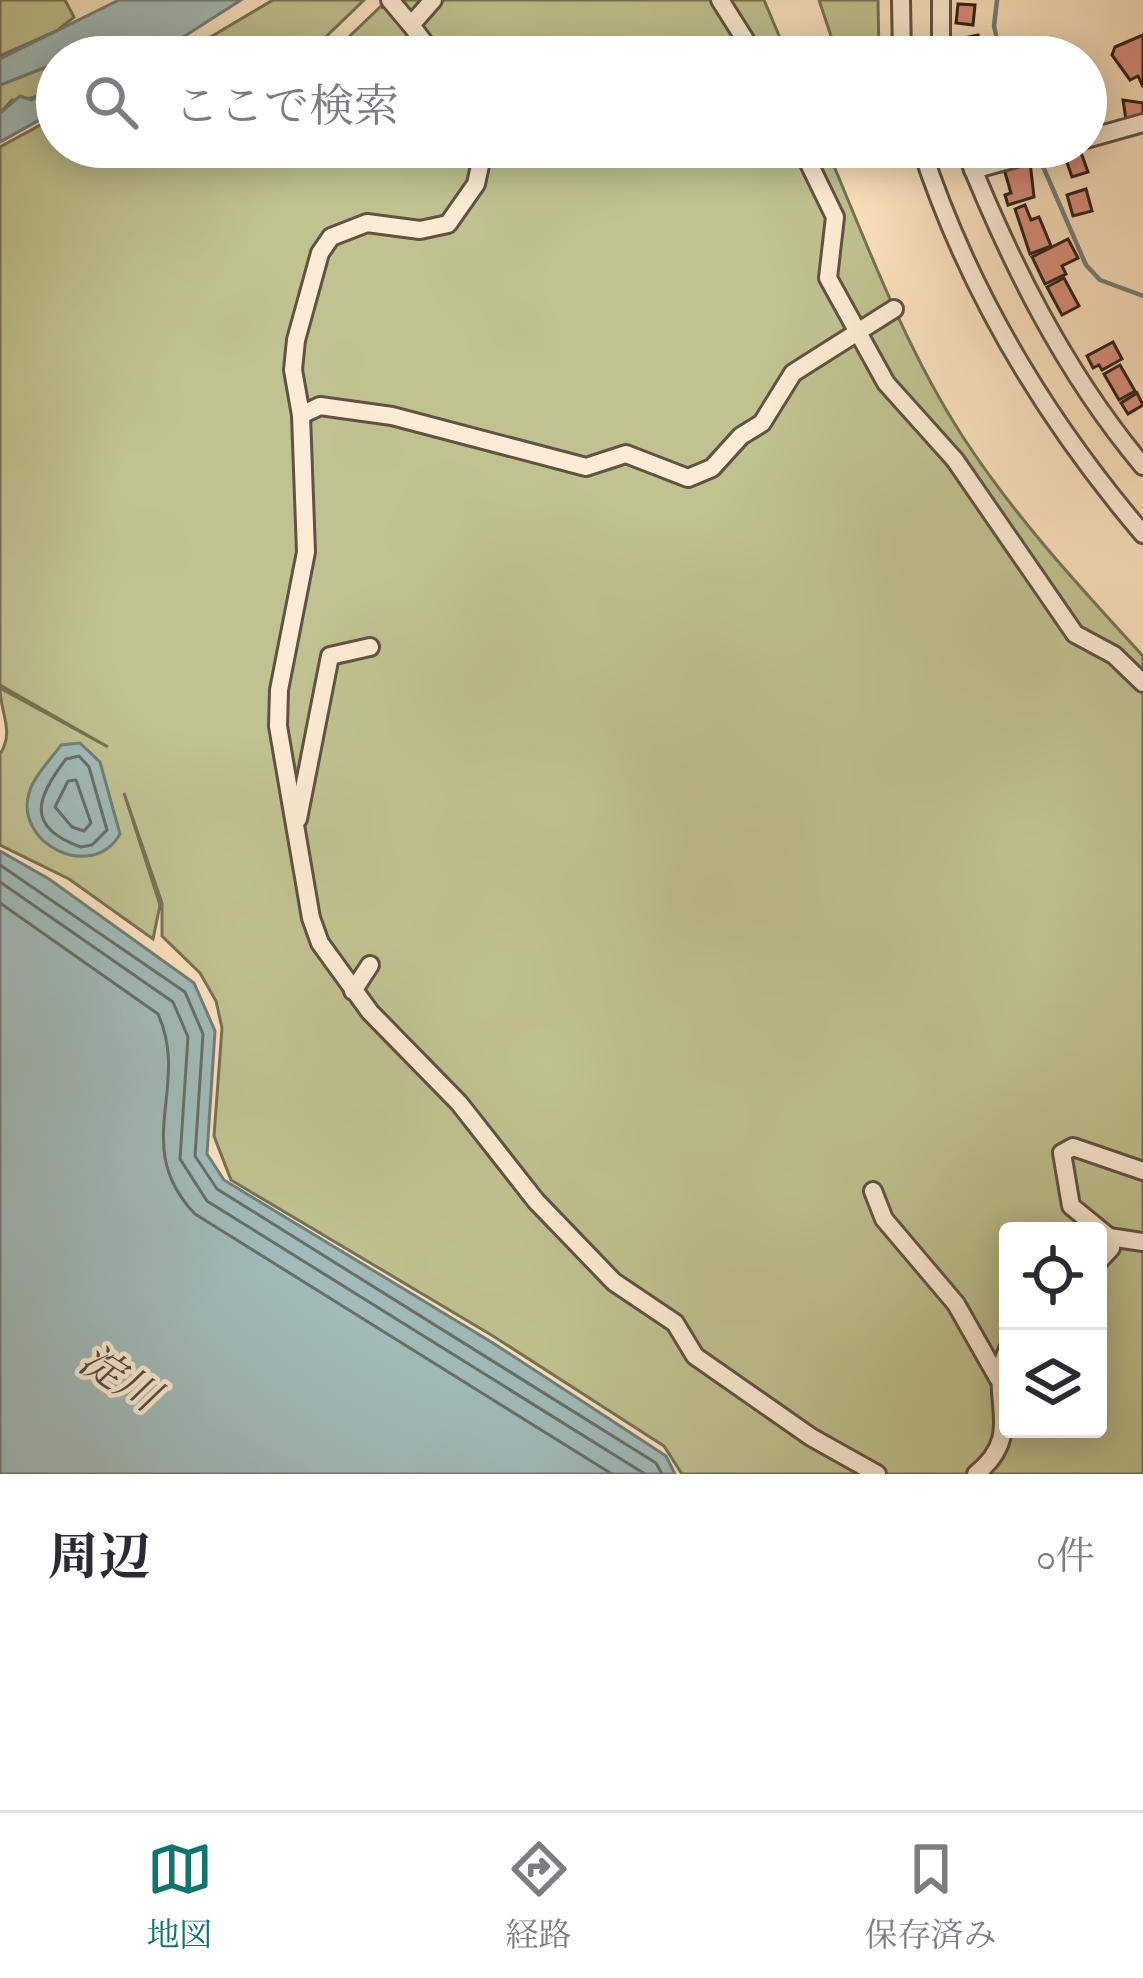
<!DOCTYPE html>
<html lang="ja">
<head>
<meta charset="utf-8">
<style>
	body { margin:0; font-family:"IM FELL Double Pica","Noto Serif JP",serif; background:#f2f2f3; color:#2b2b33 }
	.controls { position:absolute; right:36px; bottom:36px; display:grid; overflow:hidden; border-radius:12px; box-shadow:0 6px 30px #0003 }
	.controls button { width:108px; height:108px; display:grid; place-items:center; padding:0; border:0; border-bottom:3px solid #e1e1e2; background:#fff; color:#2b2b33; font:60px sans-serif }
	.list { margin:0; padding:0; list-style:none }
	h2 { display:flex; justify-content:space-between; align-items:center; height:156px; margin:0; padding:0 48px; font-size:51px }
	h2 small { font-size:39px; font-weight:400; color:#7c7c81 }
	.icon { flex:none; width:66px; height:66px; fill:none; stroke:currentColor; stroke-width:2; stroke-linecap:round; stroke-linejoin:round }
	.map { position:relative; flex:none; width:1143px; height:1474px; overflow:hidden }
	.search { position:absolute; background:#fff; box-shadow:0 6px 30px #0003; left:36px; right:36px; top:36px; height:132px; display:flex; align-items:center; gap:30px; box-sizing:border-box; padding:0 42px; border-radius:66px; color:#7c7c81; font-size:45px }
	.sheet { height:336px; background:#fff }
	nav { display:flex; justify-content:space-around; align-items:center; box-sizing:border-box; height:168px; border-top:3px solid #e1e1e2; background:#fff; font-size:33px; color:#7c7c81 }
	nav a { display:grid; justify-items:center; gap:6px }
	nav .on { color:#0f766e }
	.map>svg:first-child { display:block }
	.green { fill:#c0c390; stroke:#767256; stroke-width:3; fill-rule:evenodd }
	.water { fill:#a1bcba; stroke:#727e7a; stroke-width:3 }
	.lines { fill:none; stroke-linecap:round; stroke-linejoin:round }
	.shore { stroke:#666f6a; stroke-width:3 }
	.stream { stroke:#727e7a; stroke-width:4.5 }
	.building { fill:#da8e7b; stroke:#2c221b; stroke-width:3 }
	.minor-casing { stroke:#605244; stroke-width:22 }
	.minor { stroke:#fdecd5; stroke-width:16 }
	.labels { text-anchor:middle; stroke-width:9; stroke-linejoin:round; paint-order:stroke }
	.water-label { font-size:42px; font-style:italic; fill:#4f504b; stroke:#fdecd5 }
</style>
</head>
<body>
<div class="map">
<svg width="1143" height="1474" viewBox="0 0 1143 1474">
	<rect width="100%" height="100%" fill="#fce2be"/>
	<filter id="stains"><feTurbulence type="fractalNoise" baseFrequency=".00167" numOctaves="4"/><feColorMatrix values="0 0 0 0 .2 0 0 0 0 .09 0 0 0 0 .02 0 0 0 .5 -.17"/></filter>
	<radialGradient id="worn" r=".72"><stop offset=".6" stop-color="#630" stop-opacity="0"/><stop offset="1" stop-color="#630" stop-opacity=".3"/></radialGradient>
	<!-- green -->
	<g class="green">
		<path d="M0,0H65L74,17L58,30L0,56Z"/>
		<path d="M273,0H364L305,57H177Z"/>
		<path d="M396,0H764L788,57H439Z"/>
		<path d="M819,0H878L879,57H838Z"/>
		<path d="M380,7L390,9L430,57H328Z"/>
		<path d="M46,67L55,79C46,97 31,100 12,100L0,113V85Z"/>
		<path d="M57,116V147H147L176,163L202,166L249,147H479L474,181L446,219L333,231L293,343L303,549L278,682L312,933L516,1184L671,1326L678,1344L868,1474H682L664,1446L493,1336L231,1180L214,1136L222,1028L216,1001L200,973L162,936V903L124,793L160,905L153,939L69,879L0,845V754C15,731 0,713 0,688L108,747L0,685V147Z"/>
		<path d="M488,147H826C867,244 905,348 963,437C1015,517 1079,586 1143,656V1474H886L817,1434L693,1348L620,1281L365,1001L315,921L284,735L285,681L303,592L298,350L322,256L352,229L447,228ZM1008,1231H1098V1429H1008Z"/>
	</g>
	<!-- water -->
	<g class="water">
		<path d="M241,0L152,57H57V110L0,142V113L20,96L32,100L55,79L46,67L0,85V59L119,0Z"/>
		<path d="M80,743L100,762L120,834C92,883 14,843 29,793C34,776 51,759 61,745Z"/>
		<path d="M0,851L49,879L194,983L215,1031L207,1154L224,1180L493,1343L666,1456L675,1474H0Z"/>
	</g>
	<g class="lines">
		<!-- shore -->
		<g class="shore">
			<path d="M79,756L89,767L107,830L92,845L81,847C24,827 37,797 66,759Z"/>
			<path d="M76,780L91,823L84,831L72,827L55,807L68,781Z"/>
			<path d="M0,865L185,992L203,1034L195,1156L217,1189L656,1463L662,1474"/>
			<path d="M0,882L173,1002L188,1037L180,1159L207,1201L645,1474"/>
			<path d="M0,903L158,1014C191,1087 130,1146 195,1214L612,1474"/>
		</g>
		<!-- stream -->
		<g class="stream">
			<path d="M997,0L994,26L1001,57"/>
			<path d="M1038,155L1086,265L1100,280L1143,296"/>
		</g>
	</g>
	<!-- building -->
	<g class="building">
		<path d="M958,4L975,5L973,25L956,23Z"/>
		<path d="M978,35L983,57H951L950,41Z"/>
		<path d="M1143,35V87L1138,76L1130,80L1112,55L1115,47Z"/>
		<path d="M1123,100L1143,103V118L1126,120Z"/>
		<path d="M1079,147L1088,172L1072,177L1063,151Z"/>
		<path d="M1030,162L1034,197L1008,205L1005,195L1011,193L1004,169Z"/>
		<path d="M1086,189L1092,211L1073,216L1067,195Z"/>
		<path d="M1025,205L1031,220L1039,217L1051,246L1030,254L1015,209Z"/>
		<path d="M1068,239L1078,258L1062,266L1066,274L1045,284L1032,257Z"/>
		<path d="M1064,278L1079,306L1062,315L1047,287Z"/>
		<path d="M1113,342L1122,359L1102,370L1099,365L1093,368L1087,356Z"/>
		<path d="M1120,365L1135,391L1119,400L1104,374Z"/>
		<path d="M1137,393L1143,405L1128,414L1121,403Z"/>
	</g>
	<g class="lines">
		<defs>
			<g id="minor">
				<path d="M390,0L411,25"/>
				<path d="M433,0L411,25L435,57"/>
				<path d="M720,0L756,57"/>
				<path d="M901,0L902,57"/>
				<path d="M941,57V0"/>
				<path d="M1086,139L1143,123"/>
				<path d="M484,147L476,184L448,224L420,230L367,223L331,237L320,253L296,340L293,370L301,415L306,552L279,690L278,726L311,918L320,943L370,1012L459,1103L536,1201L614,1282L675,1323L695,1356L811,1437L877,1474"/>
				<path d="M801,147L835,217L828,278L886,383L955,460L1075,634L1114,655L1143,683"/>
				<path d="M921,147C968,291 1045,419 1143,534"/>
				<path d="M964,147C1009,260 1064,372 1143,466"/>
				<path d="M973,170L1056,147"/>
				<path d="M301,415L320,406L392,416L586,467L626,454L688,478L712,468L741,436L762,423L793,373L894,309"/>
				<path d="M298,819L330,656L370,647"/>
				<path d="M353,991L370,965"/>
				<path d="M873,1191L884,1219L956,1304L998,1378"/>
				<path d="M1109,1237L1143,1242"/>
				<path d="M1098,1262L1111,1248L1109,1237L1071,1206L1062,1153L1073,1147L1143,1171"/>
				<path d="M976,1474C1028,1432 985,1396 1008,1349"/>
			</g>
		</defs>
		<!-- minor casing -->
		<use href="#minor" class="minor-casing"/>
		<!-- minor -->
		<use href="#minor" class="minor"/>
	</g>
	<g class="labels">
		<!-- water labels -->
		<g class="water-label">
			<text transform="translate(120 1377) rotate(32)" y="15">淀川</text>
		</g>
	</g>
	<rect width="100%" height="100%" filter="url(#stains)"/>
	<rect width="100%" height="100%" fill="url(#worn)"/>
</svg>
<div class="controls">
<button><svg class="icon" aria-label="locate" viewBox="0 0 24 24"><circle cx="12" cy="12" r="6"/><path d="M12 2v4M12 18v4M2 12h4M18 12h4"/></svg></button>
<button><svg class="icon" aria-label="layers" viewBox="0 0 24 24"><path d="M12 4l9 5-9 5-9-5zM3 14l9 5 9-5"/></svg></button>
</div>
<div class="search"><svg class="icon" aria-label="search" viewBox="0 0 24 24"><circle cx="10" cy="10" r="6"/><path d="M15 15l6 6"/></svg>ここで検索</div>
</div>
<section class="sheet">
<h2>周辺<small>0件</small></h2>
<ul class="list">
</ul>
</section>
<nav>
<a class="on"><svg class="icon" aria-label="map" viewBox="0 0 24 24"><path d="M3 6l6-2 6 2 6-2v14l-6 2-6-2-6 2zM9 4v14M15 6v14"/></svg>地図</a>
<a><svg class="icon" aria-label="directions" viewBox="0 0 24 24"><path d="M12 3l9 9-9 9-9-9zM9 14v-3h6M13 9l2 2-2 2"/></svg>経路</a>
<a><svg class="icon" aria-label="saved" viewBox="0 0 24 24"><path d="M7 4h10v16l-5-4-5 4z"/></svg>保存済み</a>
</nav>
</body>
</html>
